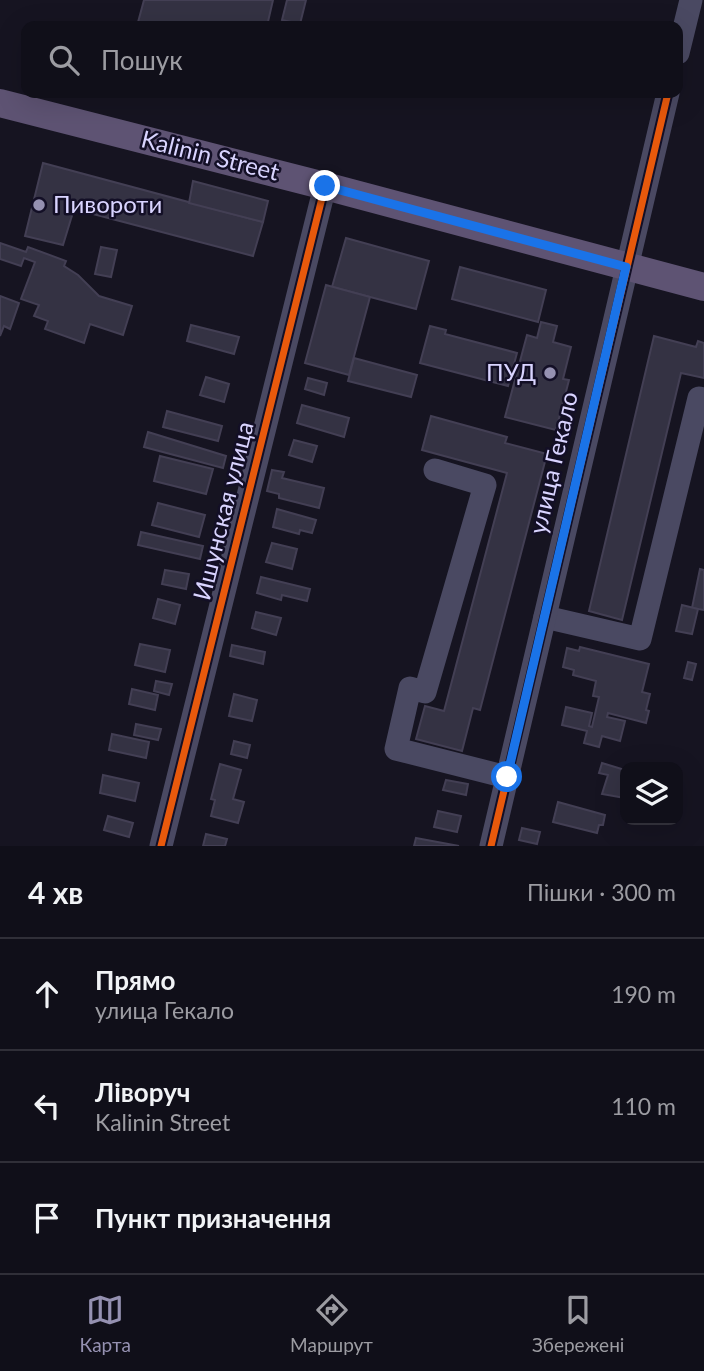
<!DOCTYPE html>
<html lang="uk">
<head>
<meta charset="utf-8">
<style>
	body { margin:0; font-family:Lato,sans-serif; background:#1e1d26; color:#f1f3f6 }
	.controls { position:absolute; right:21px; bottom:21px; display:grid; overflow:hidden; border-radius:14px; box-shadow:0 7px 28px #0002 }
	.controls button { width:63px; height:63px; display:grid; place-items:center; padding:0; border:0; border-bottom:2px solid #302f38; background:#100f19; color:#f1f3f6; font:35px sans-serif }
	.stop { position:absolute; width:21px; height:21px; margin:-16px; border:5px solid #1a73e8; border-radius:50%; background:#fff }
	.stop.end { background:#1a73e8; border-color:#fff; box-shadow:0 2px 7px #0008 }
	.list { margin:0; padding:0; list-style:none }
	h2 { display:flex; justify-content:space-between; align-items:center; height:91px; margin:0; padding:0 28px; font-size:30px }
	h2 small { font-size:23px; font-weight:400; color:#9c9ca2 }
	.list li { display:grid; grid-template-columns:46px 1fr auto; gap:21px; align-items:center; box-sizing:border-box; height:112px; padding:0 28px; border-top:2px solid #302f38 }
	.list b { display:block; font-size:26px; white-space:nowrap }
	.list p { margin:0; font-size:23px; white-space:nowrap; color:#9c9ca2 }
	.list em { font-size:23px; font-style:normal; color:#9c9ca2 }
	.icon { flex:none; width:38px; height:38px; fill:none; stroke:currentColor; stroke-width:2; stroke-linecap:round; stroke-linejoin:round }
	.map { position:relative; flex:none; width:704px; height:846px; overflow:hidden }
	.search { position:absolute; background:#100f19; box-shadow:0 7px 28px #0002; left:21px; right:21px; top:21px; height:77px; display:flex; align-items:center; gap:18px; box-sizing:border-box; padding:0 24px; border-radius:14px; color:#9c9ca2; font-size:26px }
	.sheet { height:427px; background:#100f19 }
	nav { display:flex; justify-content:space-around; align-items:center; box-sizing:border-box; height:98px; border-top:2px solid #302f38; background:#100f19; font-size:19px; color:#9c9ca2 }
	nav a { display:grid; justify-items:center; gap:4px }
	nav .on { color:#9591b1 }
	.map>svg:first-child { display:block }
	.building { fill:#343243; stroke:#433f54; stroke-width:2 }
	.lines { fill:none; stroke-linecap:round; stroke-linejoin:round }
	.minor { stroke:#4a4962; stroke-width:23 }
	.major { stroke:#5e5373; stroke-width:28 }
	.cycleway-casing { stroke:#130f26; stroke-width:11 }
	.cycleway { stroke:#e8590c; stroke-width:7 }
	.route { stroke:#1a73e8; stroke-width:9 }
	.poi-dot { fill:#9591b1; stroke:#130f26; stroke-width:2.5 }
	.labels { text-anchor:middle; stroke-width:5; stroke-linejoin:round; paint-order:stroke }
	.street-label { font-size:24px; fill:#d9d4ff; stroke:#130f26 }
	.poi-label { font-size:24px; fill:#d9d4ff; stroke:#130f26; text-anchor:start }
</style>
</head>
<body>
<div class="map">
<svg width="704" height="846" viewBox="0 0 704 846">
	<rect width="100%" height="100%" fill="#161421"/>
	<!-- building -->
	<g class="building">
		<path d="M144,0H273L267,26H137Z"/>
		<path d="M287,0H306L300,24L282,20Z"/>
		<path d="M43,163L263,222L253,256L74,209L63,245L25,236Z"/>
		<path d="M193,181L268,201L263,222L189,203Z"/>
		<path d="M346,238L429,261L416,309L332,287Z"/>
		<path d="M0,243L26,252L28,247L66,261L64,266L78,275L99,296L132,306L123,335L90,324L84,343L45,329L48,321L34,316L39,305L21,299L35,262L24,258L21,266L0,259Z"/>
		<path d="M101,247L117,250L111,277L95,274Z"/>
		<path d="M460,267L546,290L538,322L452,299Z"/>
		<path d="M326,285L370,297L349,375L305,363Z"/>
		<path d="M0,296L19,303L10,329L4,326L0,336Z"/>
		<path d="M541,322L557,326L553,342L571,347L563,379L569,380L556,430L505,417L527,335L537,338Z"/>
		<path d="M191,325L239,337L234,354L187,341Z"/>
		<path d="M430,326L446,330L445,334L517,353L508,386L420,363Z"/>
		<path d="M654,336L696,347L698,341L704,343V378L681,373L622,620L589,611Z"/>
		<path d="M354,358L417,375L411,397L348,381Z"/>
		<path d="M206,377L229,384L224,402L200,395Z"/>
		<path d="M308,378L327,383L324,395L305,389Z"/>
		<path d="M302,405L349,418L344,437L297,423Z"/>
		<path d="M167,411L222,426L218,441L163,427Z"/>
		<path d="M431,416L507,437L505,443L547,454L480,710L473,708L462,751L416,739L425,706L444,711L507,473L422,450Z"/>
		<path d="M148,432L226,456L223,468L144,447Z"/>
		<path d="M294,440L317,446L312,462L289,455Z"/>
		<path d="M160,456L213,469L206,494L154,481Z"/>
		<path d="M272,470L284,472L282,478L324,488L319,508L279,498V494L267,491Z"/>
		<path d="M158,503L205,515L199,537L152,525Z"/>
		<path d="M277,509L316,520L312,533L300,530L299,534L273,527Z"/>
		<path d="M141,532L203,546L200,559L138,545Z"/>
		<path d="M272,543L297,549L292,569L266,562Z"/>
		<path d="M700,569L704,570V610L692,608Z"/>
		<path d="M165,570L189,574L186,589L162,584Z"/>
		<path d="M261,577L310,589L307,601L282,595L281,600L257,593Z"/>
		<path d="M158,599L180,605L175,624L153,618Z"/>
		<path d="M682,605L698,609L692,634L676,631Z"/>
		<path d="M256,612L281,618L276,635L252,628Z"/>
		<path d="M140,644L170,650L165,672L135,665Z"/>
		<path d="M232,645L265,652L263,664L230,656Z"/>
		<path d="M580,647L649,664L642,692L650,694L646,710L649,711L646,723L608,713L607,717L625,721L620,741L602,736L599,747L584,743L587,731L562,725L566,707L592,713L589,726L592,727L599,697L593,696L596,681L573,675L574,670L563,667L567,648L579,651Z"/>
		<path d="M688,662L696,664L692,680L684,678Z"/>
		<path d="M156,681L172,684L169,695L154,691Z"/>
		<path d="M132,689L158,695L155,710L129,704Z"/>
		<path d="M234,694L257,700L252,721L229,716Z"/>
		<path d="M136,724L161,729L158,740L134,735Z"/>
		<path d="M112,734L149,742L146,758L109,750Z"/>
		<path d="M234,741L250,745L247,758L231,754Z"/>
		<path d="M602,763L625,770V798L602,794L608,775L599,773Z"/>
		<path d="M220,764L241,770L233,799L244,802L238,823L211,816L215,800L211,799Z"/>
		<path d="M103,775L139,783L135,801L100,793Z"/>
		<path d="M446,780L468,784L466,795L443,790Z"/>
		<path d="M558,802L605,815L603,825H599L597,833L553,822Z"/>
		<path d="M438,811L461,816L457,832L434,827Z"/>
		<path d="M108,816L133,823L129,837L104,830Z"/>
		<path d="M522,828L540,832L537,844L519,840Z"/>
		<path d="M206,834L227,839L225,846H203Z"/>
		<path d="M416,838L459,846H414Z"/>
	</g>
	<g class="lines">
		<!-- minor -->
		<g class="minor">
			<path d="M678,53L691,0"/>
			<path d="M435,470L485,485L425,692L410,688L396,749L507,777"/>
			<path d="M545,617L640,639L699,398L704,399"/>
			<path d="M161,846L325,186"/>
			<path d="M491,846L668,93"/>
		</g>
		<!-- major -->
		<path class="major" d="M0,103L325,186L704,287"/>
		<defs>
			<g id="cycleway">
				<path d="M161,846L325,186"/>
				<path d="M491,846L668,93"/>
			</g>
		</defs>
		<!-- cycleway casing -->
		<use href="#cycleway" class="cycleway-casing"/>
		<!-- cycleway -->
		<use href="#cycleway" class="cycleway"/>
	</g>
	<g class="lines">
		<!-- route -->
		<path class="route" d="M325,186L626,267L507,777"/>
	</g>
	<!-- markers -->
	<g class="poi-dot">
		<circle cx="39" cy="205" r="7"/>
		<circle cx="550" cy="373" r="7"/>
	</g>
	<g class="labels">
		<!-- street labels -->
		<g class="street-label">
			<text transform="translate(210 156) rotate(14)" y="8">Kalinin Street</text>
			<text transform="translate(554 463) rotate(-77)" y="8">улица Гекало</text>
			<text transform="translate(224 511) rotate(-76)" y="8">Ишунская улица</text>
		</g>
		<!-- poi labels -->
		<g class="poi-label">
			<text x="53" y="213">Пивороти</text>
			<text x="536" y="381" text-anchor="end">ПУД</text>
		</g>
	</g>
</svg>
<div class="controls">
<button><svg class="icon" aria-label="layers" viewBox="0 0 24 24"><path d="M12 4l9 5-9 5-9-5zM3 14l9 5 9-5"/></svg></button>
</div>
<div class="stop" style="left:507px;top:777px"></div>
<div class="stop end" style="left:325px;top:186px"></div>
<div class="search"><svg class="icon" aria-label="search" viewBox="0 0 24 24"><circle cx="10" cy="10" r="6"/><path d="M15 15l6 6"/></svg>Пошук</div>
</div>
<section class="sheet">
<h2>4 хв<small>Пішки · 300 m</small></h2>
<ul class="list">
<li><svg class="icon" aria-label="ahead" viewBox="0 0 24 24"><path d="M12 20V5M6 11l6-6 6 6"/></svg><div><b>Прямо</b><p>улица Гекало</p></div><em>190 m</em></li>
<li><svg class="icon" aria-label="left" viewBox="0 0 24 24"><path d="M17 20v-9H6M10 6l-5 5 5 5"/></svg><div><b>Ліворуч</b><p>Kalinin Street</p></div><em>110 m</em></li>
<li><svg class="icon" aria-label="arrive" viewBox="0 0 24 24"><path d="M6 21V4h12l-3 4 3 4H6"/></svg><div><b>Пункт призначення</b></div></li>
</ul>
</section>
<nav>
<a class="on"><svg class="icon" aria-label="map" viewBox="0 0 24 24"><path d="M3 6l6-2 6 2 6-2v14l-6 2-6-2-6 2zM9 4v14M15 6v14"/></svg>Карта</a>
<a><svg class="icon" aria-label="directions" viewBox="0 0 24 24"><path d="M12 3l9 9-9 9-9-9zM9 14v-3h6M13 9l2 2-2 2"/></svg>Маршрут</a>
<a><svg class="icon" aria-label="saved" viewBox="0 0 24 24"><path d="M7 4h10v16l-5-4-5 4z"/></svg>Збережені</a>
</nav>
</body>
</html>
